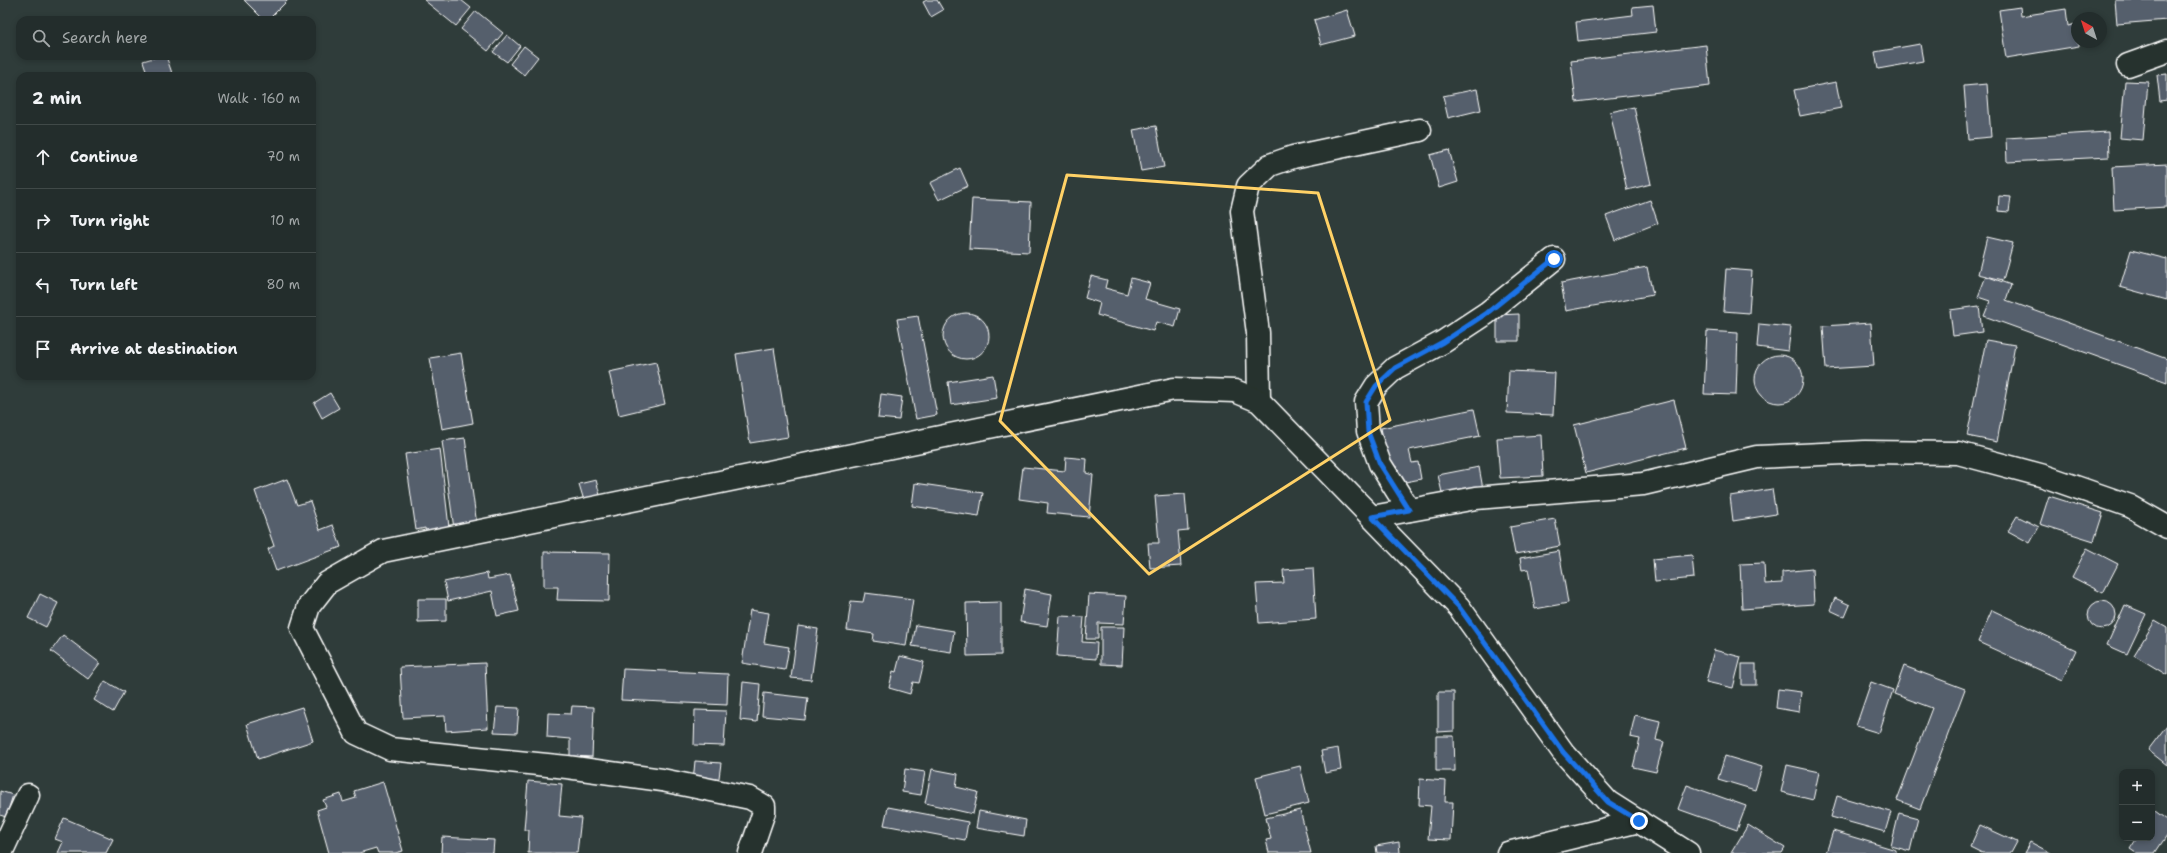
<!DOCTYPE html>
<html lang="en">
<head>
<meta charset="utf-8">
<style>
	body { margin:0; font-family:"Shantell Sans",sans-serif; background:#2b3534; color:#f1f3f6 }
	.controls { position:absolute; right:12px; bottom:12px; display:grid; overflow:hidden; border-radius:8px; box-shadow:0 2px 6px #0003 }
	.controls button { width:36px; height:36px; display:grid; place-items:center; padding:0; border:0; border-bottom:1px solid #404948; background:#232d2c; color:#f1f3f6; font:20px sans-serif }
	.compass { position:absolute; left:2071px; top:12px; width:36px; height:36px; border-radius:50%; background:#232d2c; box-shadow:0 2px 6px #0003; rotate:321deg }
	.stop { position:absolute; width:12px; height:12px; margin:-9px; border:3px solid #1a73e8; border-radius:50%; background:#fff }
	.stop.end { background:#1a73e8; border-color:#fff; box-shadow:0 1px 4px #0008 }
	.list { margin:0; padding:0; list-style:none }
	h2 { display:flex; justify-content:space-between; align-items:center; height:52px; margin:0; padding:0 16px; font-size:17px }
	h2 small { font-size:13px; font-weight:400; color:#a3a8a9 }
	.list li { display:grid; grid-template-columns:26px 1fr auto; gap:12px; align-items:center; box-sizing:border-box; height:64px; padding:0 16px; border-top:1px solid #404948 }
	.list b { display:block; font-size:15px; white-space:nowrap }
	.list em { font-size:13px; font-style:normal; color:#a3a8a9 }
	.icon { flex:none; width:22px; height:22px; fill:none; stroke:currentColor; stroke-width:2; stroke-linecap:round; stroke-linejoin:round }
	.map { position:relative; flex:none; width:2167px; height:853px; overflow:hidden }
	.search { position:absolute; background:#232d2c; box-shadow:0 2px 6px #0003; left:16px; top:16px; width:300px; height:44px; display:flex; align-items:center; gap:10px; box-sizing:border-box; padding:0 14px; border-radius:12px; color:#a3a8a9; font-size:15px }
	.panel { position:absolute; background:#232d2c; box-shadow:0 2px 6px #0003; left:16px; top:72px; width:300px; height:308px; border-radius:12px }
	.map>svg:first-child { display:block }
	.building { fill:#555e6c; stroke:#fff }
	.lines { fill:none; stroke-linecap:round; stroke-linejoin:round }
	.minor-casing { stroke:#fff; stroke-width:25 }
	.minor { stroke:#26332d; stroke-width:22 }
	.route { stroke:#1a73e8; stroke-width:5 }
	.marked { fill:none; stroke:#ffd166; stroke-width:3; stroke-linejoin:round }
</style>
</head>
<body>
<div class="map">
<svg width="2167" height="853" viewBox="0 0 2167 853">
	<rect width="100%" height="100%" fill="#2f3c3a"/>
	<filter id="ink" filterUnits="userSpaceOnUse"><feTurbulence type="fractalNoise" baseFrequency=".025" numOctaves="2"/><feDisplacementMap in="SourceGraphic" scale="8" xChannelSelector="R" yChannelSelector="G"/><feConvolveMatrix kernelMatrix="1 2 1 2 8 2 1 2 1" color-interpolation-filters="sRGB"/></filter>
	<g filter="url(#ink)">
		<!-- building -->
		<g class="building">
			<path d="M244,0H288L268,20H264Z"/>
			<path d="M424,0H461L471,8L456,26Z"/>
			<path d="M927,0H937L943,10L931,17L923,2Z"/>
			<path d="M2115,0H2167V20L2117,24Z"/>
			<path d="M1653,5L1656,32L1578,41L1576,22L1633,15L1632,7Z"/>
			<path d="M2020,7L2021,16L2066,9L2068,26L2076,24L2077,42H2079V46L2006,58L1999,10Z"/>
			<path d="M1347,10L1355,36L1321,45L1314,20Z"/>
			<path d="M476,11L503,33L488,51L461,29Z"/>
			<path d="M507,35L520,46L507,62L493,52Z"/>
			<path d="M1920,44L1923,61L1878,69L1875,52Z"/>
			<path d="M1706,45L1710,86L1576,102L1571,61Z"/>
			<path d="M524,46L538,57L524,75L510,64Z"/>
			<path d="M160,56H166L173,76H148L143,61Z"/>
			<path d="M2167,74V100L2160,101L2157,75Z"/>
			<path d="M2125,81L2148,82L2143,140L2120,138Z"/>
			<path d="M1836,82L1841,108L1800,116L1794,90Z"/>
			<path d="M1987,84L1991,137L1968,139L1964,86Z"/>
			<path d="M1477,89L1481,110L1448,118L1443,96Z"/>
			<path d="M1634,107L1651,184L1627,190L1610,112Z"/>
			<path d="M1156,126L1164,167L1141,171L1133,130Z"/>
			<path d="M2108,132L2109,157L2007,162L2006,138Z"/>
			<path d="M1449,150L1458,182L1439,188L1430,155Z"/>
			<path d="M2167,164V207L2114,210L2112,167Z"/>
			<path d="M960,168L968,186L939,200L930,183Z"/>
			<path d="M1999,196L2011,197L2009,212L1998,211Z"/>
			<path d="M972,199L1031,202L1029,252L969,249Z"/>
			<path d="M1650,200L1658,223L1615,240L1606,216Z"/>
			<path d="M1987,237L2013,243L2003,280L1978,274Z"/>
			<path d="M2131,250L2167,259V300L2120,287Z"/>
			<path d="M1647,267L1653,295L1566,311L1561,283Z"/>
			<path d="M1726,269L1752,271L1749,313L1723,311Z"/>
			<path d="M1091,276L1107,280L1105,288L1127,294L1131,278L1150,283L1145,299L1180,309L1175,327L1156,322L1153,331L1097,315L1100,303L1085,298Z"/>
			<path d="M1986,276L2011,285L2006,300L2167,359V382L1984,316L1990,301L1978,297Z"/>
			<path d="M1979,306L1982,332L1953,336L1950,310Z"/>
			<circle cx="966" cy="336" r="23"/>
			<path d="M1519,314V341H1497V315Z"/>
			<path d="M918,316L937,415L916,419L897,319Z"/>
			<path d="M1871,323L1874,366L1826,369L1823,326Z"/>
			<path d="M1759,324L1791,327L1788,351L1757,347Z"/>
			<path d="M1707,331L1738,333L1736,395L1704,394Z"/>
			<path d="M1986,340L2015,345L1997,442L1967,436Z"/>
			<path d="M774,348L788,437L750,443L736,354Z"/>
			<path d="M461,353L473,423L442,429L430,358Z"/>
			<circle cx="1779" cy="379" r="24"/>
			<path d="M656,362L665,404L619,415L609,372Z"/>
			<path d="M1509,371L1555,373L1553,415L1507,413Z"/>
			<path d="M993,375L997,398L951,405L948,382Z"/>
			<path d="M330,393L339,408L322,418L314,403Z"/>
			<path d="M881,394L902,397L899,420L878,418Z"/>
			<path d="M1674,400L1686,448L1586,473L1574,425Z"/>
			<path d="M1474,409L1480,436L1409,450L1412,463L1418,462L1421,479L1400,483L1397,467L1389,468L1381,428Z"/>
			<path d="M1541,435L1543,476L1500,478L1497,438Z"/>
			<path d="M465,438L477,525L454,529L442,441Z"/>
			<path d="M440,449L450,536L427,540L425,528L416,530L405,454Z"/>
			<path d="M1066,457L1087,459L1086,473L1093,475L1089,517L1047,513L1048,503L1019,499L1023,467L1065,471Z"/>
			<path d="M1479,467L1483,489L1443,497L1438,475Z"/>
			<path d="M287,479L297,505L310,501L320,530L333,525L341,547L276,571L268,549L274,546L255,491Z"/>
			<path d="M596,480L601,499L585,504L579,484Z"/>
			<path d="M915,483L983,493L979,516L912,506Z"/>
			<path d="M1772,489L1776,514L1733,521L1730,496Z"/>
			<path d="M1185,494L1188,530L1178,531L1181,566L1150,568L1148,543H1159L1155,496Z"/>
			<path d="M2049,496L2103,513L2094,541L2040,524Z"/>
			<path d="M2017,516L2039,527L2030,543L2008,531Z"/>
			<path d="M1555,519L1560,546L1515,554L1510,527Z"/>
			<path d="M2087,548L2118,564L2103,593L2072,577Z"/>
			<path d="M1559,551L1568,603L1535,609L1528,569L1522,570L1520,558Z"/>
			<path d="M544,552L610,553L609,601L557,600L558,587H544Z"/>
			<path d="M1692,555L1694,578L1655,582L1653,559Z"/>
			<path d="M1764,563L1765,584L1782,583V572L1812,569L1814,604L1742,609L1740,564Z"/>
			<path d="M1313,568L1316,619L1259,623L1256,584L1284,583L1283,570Z"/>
			<path d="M487,573L488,579L510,575L519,611L497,616L492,591L448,601L444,582Z"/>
			<path d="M1025,589L1052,594L1047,626L1020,622Z"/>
			<path d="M865,593L913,599L906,646L873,641L874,634L847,630L851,601L863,602Z"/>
			<path d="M40,594L58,603L46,627L28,618Z"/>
			<path d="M1089,594L1126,596L1124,624L1098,623V639H1086Z"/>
			<path d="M1835,598L1850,605L1845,617L1830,610Z"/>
			<path d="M418,599H446V621L418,622Z"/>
			<circle cx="2102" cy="615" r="14"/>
			<path d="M1001,602V655L967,656L966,603Z"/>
			<path d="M2125,605L2146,614L2127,654L2107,645Z"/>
			<path d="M750,610L769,613L764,643L789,647L785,670L742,663Z"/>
			<path d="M1992,610L2076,650L2062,680L1978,642Z"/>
			<path d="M1060,616L1084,617L1082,642L1097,643L1096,659L1057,656Z"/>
			<path d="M2155,621L2167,628V675L2134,655Z"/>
			<path d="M916,625L954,631L951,652L912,646Z"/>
			<path d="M798,626L818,629L811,680L791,678Z"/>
			<path d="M1101,627H1124L1122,665L1101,664Z"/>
			<path d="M63,635L100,663L88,679L51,651Z"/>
			<path d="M1714,650L1741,657L1733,688L1706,682Z"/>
			<path d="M900,656L924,662L919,683L913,682L910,694L889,688L893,671L896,672Z"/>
			<path d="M485,663L488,728L446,731L445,716L403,718L400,667Z"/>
			<rect x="1742" y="664" width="14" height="21"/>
			<path d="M1904,666L1965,689L1920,809L1897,800L1932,708L1894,694Z"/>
			<path d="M623,669L728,674L727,705L621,700Z"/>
			<path d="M105,681L124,692L113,712L94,700Z"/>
			<path d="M743,682L760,684L757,722L740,720Z"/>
			<path d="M1871,682L1893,690L1879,733L1856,726Z"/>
			<path d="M1778,689L1801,692L1799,712L1776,708Z"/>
			<path d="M1438,692H1454V731L1438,732Z"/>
			<path d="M764,693L808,698L805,720L762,716Z"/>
			<path d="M572,706L594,707L592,757L570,756V739L547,737L548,713L571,714Z"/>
			<path d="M302,707L313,741L258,759L247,724Z"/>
			<path d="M497,707L519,708L517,733L494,732Z"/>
			<path d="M695,710L726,711L724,746L694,745Z"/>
			<path d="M1635,715L1660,721L1656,740L1664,742L1656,772L1633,767L1640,739L1630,737Z"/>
			<path d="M2167,725V765L2148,750Z"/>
			<path d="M1436,736H1454L1455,771H1436Z"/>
			<path d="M1338,748L1341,770L1325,773L1321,751Z"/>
			<path d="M1725,756L1762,767L1755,790L1718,779Z"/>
			<path d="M695,761L721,763L718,785L693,782Z"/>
			<path d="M1787,765L1819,772L1813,800L1781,792Z"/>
			<path d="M1300,766L1309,803L1265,814L1256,777Z"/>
			<path d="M905,769L925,772L921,795L902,792Z"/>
			<path d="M932,769L958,774L956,787L978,792L973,814L925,803Z"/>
			<path d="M1420,779L1446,781L1445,802H1453L1451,840L1428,839L1431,806L1419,805Z"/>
			<path d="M528,781L562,784L559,816L581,818L577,853H528L529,830H524Z"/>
			<path d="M383,782L403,851L395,853H378L376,848L359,853H329L317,810L326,807L323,800L341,794L343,802L356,798L354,791Z"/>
			<path d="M1687,785L1746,806L1737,830L1678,809Z"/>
			<path d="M0,791L13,795L6,817L0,815Z"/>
			<path d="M1837,796L1891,812L1885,832L1831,817Z"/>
			<path d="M888,807L968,822L965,840L884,825Z"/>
			<path d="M1300,810L1311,853H1269L1266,840L1271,839L1266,818Z"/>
			<path d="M979,811L1026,820L1024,836L976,828Z"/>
			<path d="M2155,811L2167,820V835L2155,853H2136L2130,849L2137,838H2152V815Z"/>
			<path d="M1899,813L1918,818L1910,851L1891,846Z"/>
			<path d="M64,818L113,839L106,853H58L63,842L55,839Z"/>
			<path d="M1748,825L1785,848L1782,853H1731Z"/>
			<path d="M1980,825L2017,842L2011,853H1982L1970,847Z"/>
			<path d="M1833,831L1896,850V853H1826Z"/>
			<path d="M442,837L494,840L493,853H441Z"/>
			<path d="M1399,842L1400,853H1377L1376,846Z"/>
			<path d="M2030,842L2051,853H2024Z"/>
		</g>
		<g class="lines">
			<defs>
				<g id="minor">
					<path d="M2128,65L2167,51"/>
					<path d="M1259,401L1258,333L1242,211L1248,186L1270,165L1293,157L1420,130"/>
					<path d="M1409,510L1380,464L1368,431L1366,402L1376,386L1395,368L1443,342L1487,313L1554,259"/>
					<path d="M1372,517L1476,498L1643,484L1757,457L1865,452L1958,453L2044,476L2130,506L2167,527"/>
					<path d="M1,853L28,795"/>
					<path d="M750,853L764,812V806L750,798L662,780L567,767L390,749L356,733L302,628L309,606L327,583L383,551L1174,389L1235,391L1259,401L1459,607L1563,752L1608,802L1688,853"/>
					<path d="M1508,853L1639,821"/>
				</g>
			</defs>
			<!-- minor casing -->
			<use href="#minor" class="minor-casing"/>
			<!-- minor -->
			<use href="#minor" class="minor"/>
		</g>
	</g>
	<g class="lines" filter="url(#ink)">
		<!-- route -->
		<path class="route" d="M1554,259L1487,313L1443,342L1395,368L1376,386L1366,402L1368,432L1380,464L1409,510L1372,517L1459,607L1563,752L1608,802L1639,821"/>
	</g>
	<!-- marked area -->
	<path class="marked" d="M1067,175L1318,193L1390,420L1149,574L1000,421Z"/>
</svg>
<div class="controls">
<button>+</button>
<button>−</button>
</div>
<svg class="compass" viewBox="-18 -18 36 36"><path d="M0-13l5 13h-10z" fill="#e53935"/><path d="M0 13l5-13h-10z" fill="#a3a8a9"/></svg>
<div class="stop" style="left:1554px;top:259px"></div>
<div class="stop end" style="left:1639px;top:821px"></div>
<div class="search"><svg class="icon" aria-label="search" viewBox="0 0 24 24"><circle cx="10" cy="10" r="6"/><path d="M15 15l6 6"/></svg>Search here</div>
<section class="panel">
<h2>2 min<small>Walk · 160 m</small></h2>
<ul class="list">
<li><svg class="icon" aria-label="ahead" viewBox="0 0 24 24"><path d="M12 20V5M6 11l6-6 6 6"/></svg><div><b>Continue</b></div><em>70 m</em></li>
<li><svg class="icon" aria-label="right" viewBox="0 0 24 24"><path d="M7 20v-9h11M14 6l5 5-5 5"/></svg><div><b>Turn right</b></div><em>10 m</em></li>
<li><svg class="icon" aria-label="left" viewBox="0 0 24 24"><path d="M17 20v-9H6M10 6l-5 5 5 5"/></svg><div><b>Turn left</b></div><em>80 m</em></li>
<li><svg class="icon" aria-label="arrive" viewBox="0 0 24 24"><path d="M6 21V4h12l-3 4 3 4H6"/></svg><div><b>Arrive at destination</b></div></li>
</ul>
</section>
</div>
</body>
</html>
